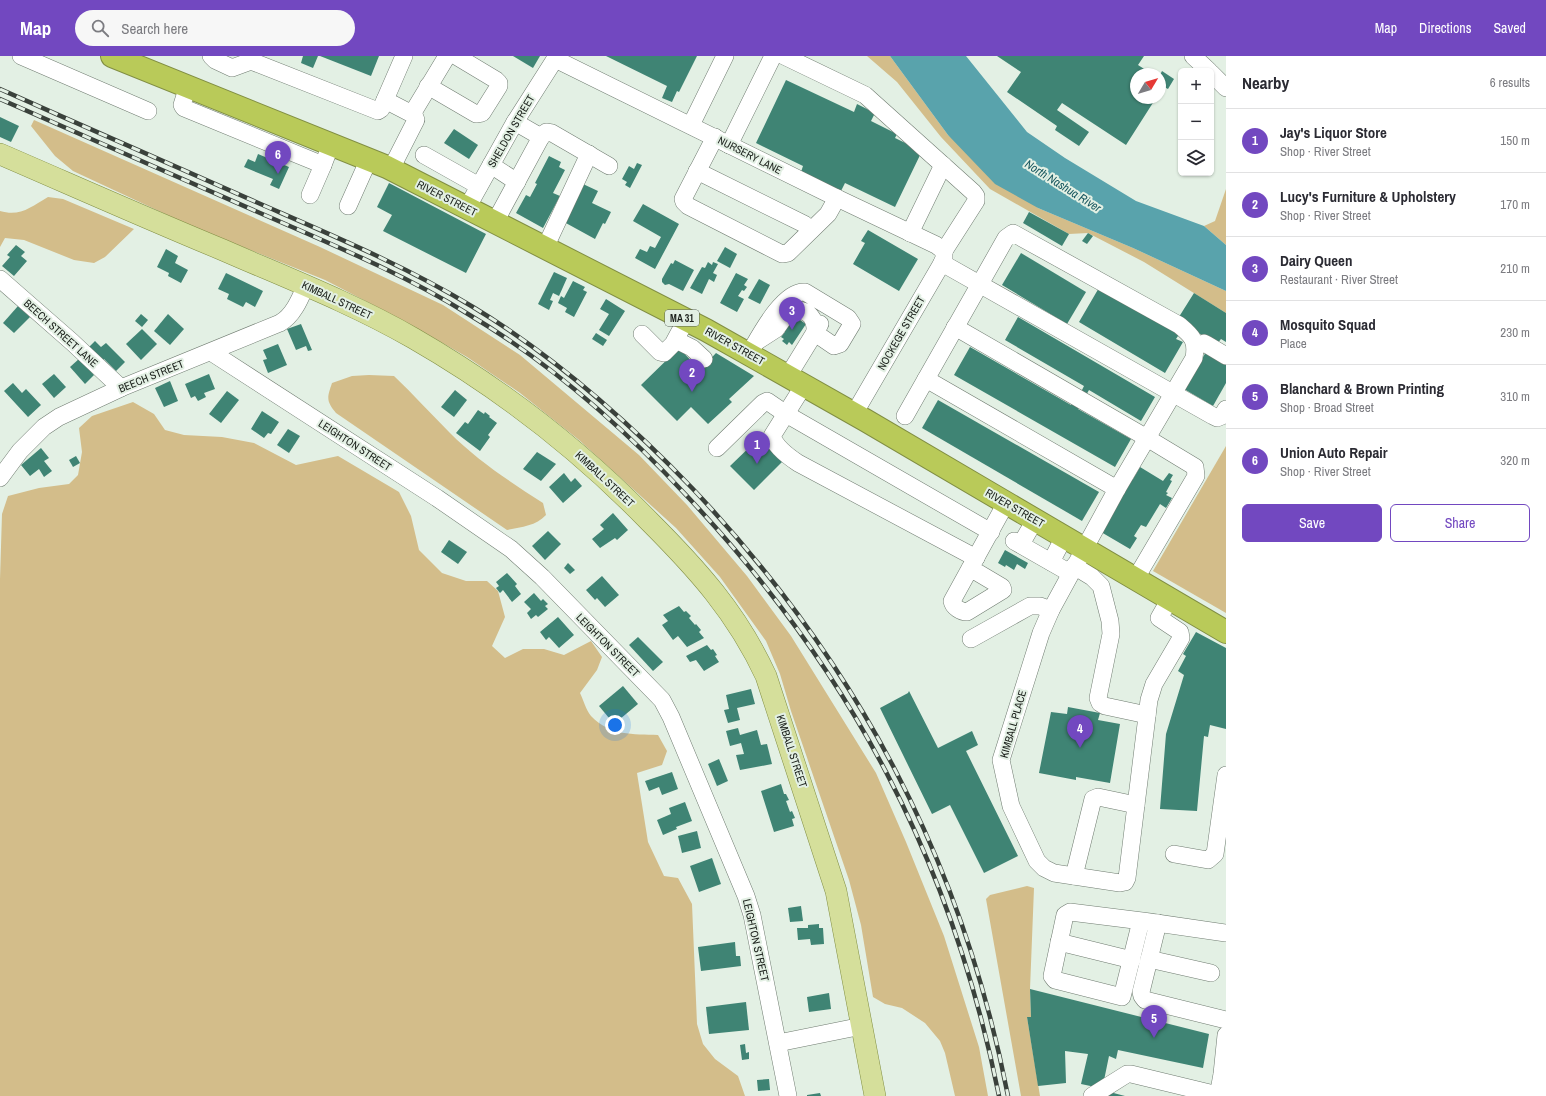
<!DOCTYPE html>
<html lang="en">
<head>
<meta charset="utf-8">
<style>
	body { margin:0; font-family:"Archivo Narrow",sans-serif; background:#f7f7f7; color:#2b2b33 }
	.controls { position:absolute; right:12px; top:12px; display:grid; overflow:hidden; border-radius:6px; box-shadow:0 1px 3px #0004 }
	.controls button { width:36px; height:36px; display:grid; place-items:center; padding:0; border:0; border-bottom:1px solid #e1e1e2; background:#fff; color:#2b2b33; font:20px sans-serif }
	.compass { position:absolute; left:1130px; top:12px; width:36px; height:36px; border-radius:50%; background:#fff; box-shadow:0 1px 3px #0004; rotate:52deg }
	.you { position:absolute; left:615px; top:669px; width:14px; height:14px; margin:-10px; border:3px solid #fff; border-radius:50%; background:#1a73e8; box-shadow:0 0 0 6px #1a73e833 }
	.badge { display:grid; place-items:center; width:26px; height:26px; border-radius:50%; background:#7248c0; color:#fff; font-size:13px; font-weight:700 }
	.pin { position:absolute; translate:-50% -33px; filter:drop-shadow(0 1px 2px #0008) }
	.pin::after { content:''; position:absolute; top:21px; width:14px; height:12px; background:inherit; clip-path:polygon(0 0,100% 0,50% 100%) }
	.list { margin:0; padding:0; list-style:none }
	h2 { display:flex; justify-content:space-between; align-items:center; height:52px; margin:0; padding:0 16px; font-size:17px }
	h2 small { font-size:13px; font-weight:400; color:#7c7c81 }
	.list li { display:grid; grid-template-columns:26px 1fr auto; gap:12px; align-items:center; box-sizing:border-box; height:64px; padding:0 16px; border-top:1px solid #e1e1e2 }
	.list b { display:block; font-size:15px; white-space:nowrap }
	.list p { margin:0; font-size:13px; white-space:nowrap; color:#7c7c81 }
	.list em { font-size:13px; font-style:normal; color:#7c7c81 }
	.actions { display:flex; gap:8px; padding:12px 16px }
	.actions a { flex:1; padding:9px 0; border:1px solid #7248c0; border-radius:6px; text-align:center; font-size:14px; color:#7248c0 }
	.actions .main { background:#7248c0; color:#fff }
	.icon { flex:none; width:22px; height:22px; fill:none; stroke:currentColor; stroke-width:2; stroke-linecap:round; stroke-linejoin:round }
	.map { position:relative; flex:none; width:1226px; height:1040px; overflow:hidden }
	header { display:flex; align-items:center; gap:24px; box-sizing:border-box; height:56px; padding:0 20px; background:#7248c0; color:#fff }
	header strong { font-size:19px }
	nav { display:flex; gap:22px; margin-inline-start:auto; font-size:14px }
	.search { width:280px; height:36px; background:#f7f7f7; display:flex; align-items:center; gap:10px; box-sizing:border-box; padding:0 14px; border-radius:22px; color:#7c7c81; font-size:15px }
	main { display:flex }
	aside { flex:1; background:#fff }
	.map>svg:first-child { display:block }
	.green { fill:#d3bd8a }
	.water { fill:#59a3ac }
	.building { fill:#3f8474 }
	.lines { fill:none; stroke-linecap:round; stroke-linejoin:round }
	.minor-casing { stroke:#707c71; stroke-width:18 }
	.major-casing { stroke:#818e43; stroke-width:22 }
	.highway-casing { stroke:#818e43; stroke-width:24 }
	.minor { stroke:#fff; stroke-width:17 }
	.major { stroke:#d5df9b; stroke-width:21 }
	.highway { stroke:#b9ca59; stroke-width:22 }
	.rail-casing { stroke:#3a413b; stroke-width:4.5 }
	.rail { stroke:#e3f0e4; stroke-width:3; stroke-dasharray:9; stroke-linecap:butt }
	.labels { text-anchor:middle; stroke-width:4; stroke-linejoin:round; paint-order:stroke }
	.shield { fill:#e3f0e4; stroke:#565e57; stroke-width:1 }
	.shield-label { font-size:10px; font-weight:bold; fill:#1a1f1a }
	.street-label { font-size:11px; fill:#1a1f1a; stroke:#e3f0e4 }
	.water-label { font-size:12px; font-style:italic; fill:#18575f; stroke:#e3f0e4 }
</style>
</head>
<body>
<header>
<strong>Map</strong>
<div class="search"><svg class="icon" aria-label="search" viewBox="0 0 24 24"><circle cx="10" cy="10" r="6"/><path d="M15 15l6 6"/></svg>Search here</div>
<nav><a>Map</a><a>Directions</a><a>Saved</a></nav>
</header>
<main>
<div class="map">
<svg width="1226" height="1040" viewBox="0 0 1226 1040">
	<rect width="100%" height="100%" fill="#e3f0e4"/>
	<!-- green -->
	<g class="green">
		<path d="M867,0H890L948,79L1038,152L1133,192L1226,235V257L1144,206L1088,177L1069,178L990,133L941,81L897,26Z"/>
		<path d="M34,64L320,191L443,249L520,299L639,399L687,449L747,520L791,580L876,717L906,786L944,880L979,991L988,1040H955L945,997L940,985L925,967L902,952L885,948L873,941L861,869L849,824L791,655L780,618L766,585L720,521L676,472L579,384L520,337L467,301L406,266L325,224L191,170L73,115L55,100L31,70Z"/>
		<path d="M1226,133V189L1204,170L1215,165Z"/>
		<path d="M48,141L63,143L134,173L105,201L94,207L74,204L24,184L5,182L0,191V155C20,161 31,151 48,141Z"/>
		<path d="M369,319L394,320C413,338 431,358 450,377C477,404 510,426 543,447L546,459C536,470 521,471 507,474L336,357C326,345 327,342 332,327L352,320Z"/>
		<path d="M133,346L154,358L165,374L184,379L222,381L254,387L296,409L338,400L399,436L411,460L419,494L442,517L466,525H487L498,535L505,561L492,590L505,602L523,593H544L564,599L591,585L602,601L597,614L580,637C583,643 586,654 591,660C610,680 633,678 658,679L667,695L662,709L637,717L648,786L664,820L678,822L692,848L697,968L703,988L715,1003L738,1020L745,1040H0V523L2,458L8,440L39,432L69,428L78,419L82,396L79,372L92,360Z"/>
		<path d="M1226,390V557L1153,515Z"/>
		<path d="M1027,830L1034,832L1030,933L1031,961H1027L1040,1040H1021L986,843L990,839Z"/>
	</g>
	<!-- water -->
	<path class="water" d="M890,0H966L1027,76L1065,102L1136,145L1204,170L1226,189V235L1133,192L1038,152L995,128L948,79Z"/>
	<!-- building -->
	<g class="building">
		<path d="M303,0H318L313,12L301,7Z"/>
		<path d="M320,0H379L371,20Z"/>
		<path d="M513,0H540L533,12Z"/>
		<path d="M606,0H697L679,36L677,35L672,46L662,42L667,30Z"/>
		<path d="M997,0H1144L1138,9L1152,18H1136V42H1156L1126,89L1062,47L1057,54L1089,76L1079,90L1055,74L1057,70L1007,36L1021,16Z"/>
		<path d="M1162,15L1174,23L1168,33L1164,31L1160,37V19Z"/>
		<path d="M786,24L854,56L857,48L875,57L871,65L897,78L895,82L922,95L895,151L845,127L841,135L801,116L803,110L756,87Z"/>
		<path d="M0,61L19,70L11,86L0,81Z"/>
		<path d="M454,73L478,89L469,103L444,87Z"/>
		<path d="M258,98L289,111L279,133L270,129L273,123L244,111L248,103L255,106Z"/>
		<path d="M549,100L561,106L559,111L565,114L553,137L560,140L543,172L516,157L526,139L530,141L537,128L535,127Z"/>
		<path d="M637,107L642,109L630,132L625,129L627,126L622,123L629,110L634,113Z"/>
		<path d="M389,127L486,178L466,217L383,175L392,159L377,151Z"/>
		<path d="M583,128L598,135L592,147L611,156L605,168L603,167L595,183L564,166Z"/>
		<path d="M643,148L679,168L655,213L635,202L640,193L647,196L650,190L655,192L661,181L633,165Z"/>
		<path d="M1029,156L1069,178L1062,190L1023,167Z"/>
		<path d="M868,174L918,203L899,235L853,208L865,187L861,185Z"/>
		<path d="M1088,177L1093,180L1087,188L1082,185Z"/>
		<path d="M16,189L25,196L21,200L27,205L14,220L2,210L10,201L7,199Z"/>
		<path d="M725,191L737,198L730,212L717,205Z"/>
		<path d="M166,193L178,200L175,207L188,214L181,227L168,220L169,217L157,211Z"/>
		<path d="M1021,197L1086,236L1067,268L1002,229Z"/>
		<path d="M675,204L694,214L683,235L669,228L665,229L662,226V223L671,207L673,208Z"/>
		<path d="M708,206L712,209L713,206L718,208L713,217L717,219L714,226L709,223L702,238L690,232L702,211L705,212Z"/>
		<path d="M554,216L567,222L559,240L553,237L550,244L553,245L549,254L538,248Z"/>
		<path d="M226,217L263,235L255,251L246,246L243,251L227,243L229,238L218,233Z"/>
		<path d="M736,217L748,223L744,229L747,231L744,235L742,234L738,240L744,243L737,256L720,247Z"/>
		<path d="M759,223L770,229L760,248L748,242Z"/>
		<path d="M573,225L585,231L583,234L587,236L574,261L565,256L567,252L558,247L561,240L564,242Z"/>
		<path d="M1100,230L1180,277L1176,283L1183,286L1165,317L1079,266Z"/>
		<path d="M1194,237L1226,257V286L1221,283L1217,288L1177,264Z"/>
		<path d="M606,243L625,255L609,280L599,274L609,258L600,253Z"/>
		<path d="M18,250L30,261L14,277L3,267Z"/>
		<path d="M141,258L148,264L142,271L135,265Z"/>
		<path d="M168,258L184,273L170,289L154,275Z"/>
		<path d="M794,260L806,268L792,289L789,286L787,289L782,285L784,283L781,281L785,276L779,272Z"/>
		<path d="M1018,261L1155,341L1141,365L1089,334L1085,341L1080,338L1084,330L1005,284Z"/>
		<path d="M301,268L312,294L308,295L306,290L296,294L287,273Z"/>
		<path d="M142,273L157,288L141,304L126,288Z"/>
		<path d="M596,277L607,284L603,290L592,283Z"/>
		<path d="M95,285L101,291L106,287L125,306L116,315L104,303L102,306L88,292Z"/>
		<path d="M278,288L287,309L268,317L263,304L267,303L263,294Z"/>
		<path d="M970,291L1071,349L1074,345L1080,349L1078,353L1131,383L1115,411L954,319Z"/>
		<path d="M679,292L700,314L716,297L754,320L729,343L732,346L708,368L691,351L677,365L641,329Z"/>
		<path d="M1206,296L1226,307V327L1213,350L1184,333Z"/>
		<path d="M80,302L94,319L85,328L70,311Z"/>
		<path d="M54,318L66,331L54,342L42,328Z"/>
		<path d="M209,318L215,333L204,337L206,341L198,345L195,340L191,342L185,328Z"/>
		<path d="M170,325L178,345L164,351L155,332Z"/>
		<path d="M13,327L22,337L26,333L41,349L28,361L4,335Z"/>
		<path d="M455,334L467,344L454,361L441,351Z"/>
		<path d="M227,335L239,344L221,367L209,358Z"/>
		<path d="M938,344L1099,436L1082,465L922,372Z"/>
		<path d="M478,354L484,358L485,356L490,360L489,361L497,367L488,379L490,381L480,395L456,377L465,366L468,368Z"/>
		<path d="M262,355L279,366L271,378L268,377L264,382L251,373Z"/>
		<path d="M288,373L300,380L289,397L277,389Z"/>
		<path d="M758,383L763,389L765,387L783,405L754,434L730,410Z"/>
		<path d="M41,392L49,402L44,405L52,415L44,421L39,413L30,420L21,409Z"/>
		<path d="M537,396L556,408L541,425L523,413Z"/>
		<path d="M76,400L80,407L73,411L69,404Z"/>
		<path d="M1140,411L1163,425L1169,417L1173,419L1170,424L1172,425L1166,436L1168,437L1166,439L1172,442L1166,452L1160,448L1146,471L1141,469L1134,480L1137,482L1130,493L1101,476L1129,429L1122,424L1126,418L1133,423Z"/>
		<path d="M564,417L571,426L575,422L582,430L563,447L549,431Z"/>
		<path d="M613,457L628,474L617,484L615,482L600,492L592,483L604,473L600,469Z"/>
		<path d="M548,475L561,488L545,504L532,490Z"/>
		<path d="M449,484L467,496L458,508L441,496Z"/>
		<path d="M1005,494L1028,507L1025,513L1017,508L1014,514L1006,509L1005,511L998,507Z"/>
		<path d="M568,507L575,514L570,518L564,512Z"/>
		<path d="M507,517L517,528L515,530L521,538L512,546L503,534L500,537L496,532L499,530L496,526Z"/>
		<path d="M602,520L619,539L605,551L597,542L595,544L586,534Z"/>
		<path d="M534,537L541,545L543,543L548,548L545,550L548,553L538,561L536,559L531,563L527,557L531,553L524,546Z"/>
		<path d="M679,550L684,556L686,555L691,560L689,562L695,569L696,568L701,574L699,576L704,582L687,591L678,580L673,584L662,569L668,565L663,559Z"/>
		<path d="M558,561L574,579L559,592L549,581L546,584L540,576Z"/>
		<path d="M1196,576L1226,592V673L1210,669L1208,681L1204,680L1197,755L1160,753L1166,678L1184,619L1178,615L1186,600L1183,598Z"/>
		<path d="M638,581L663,606L653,615L629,589Z"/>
		<path d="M707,589L711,594L713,593L717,599L715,600L719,606L704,615L696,604L690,606L686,600Z"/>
		<path d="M623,630L638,648L614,668L599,650Z"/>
		<path d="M751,633L755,648L737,652L740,664L728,667L724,654L729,653L726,639Z"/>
		<path d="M909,635L938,692L972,675L978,689L966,695L1018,800L984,817L950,749L932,758L880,652L908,637Z"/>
		<path d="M1068,651L1100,657L1098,664L1120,668L1110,727L1076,721V724L1039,717L1051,656L1067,658Z"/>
		<path d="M738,672L740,679L757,674L761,689L767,688L772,708L740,714L736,699L744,698L741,687L730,690L726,675Z"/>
		<path d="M719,703L728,725L717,730L708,708Z"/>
		<path d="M672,716L678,733L662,739L659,731L649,735L645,725Z"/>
		<path d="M781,728L784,738H786L789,744L786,745L790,756L792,755L795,762L792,763L794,770L774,776L761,735Z"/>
		<path d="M685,746L692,765L676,771L677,773L663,779L657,764L671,758L669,752Z"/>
		<path d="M697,775L701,792L682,797L678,780Z"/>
		<path d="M712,802L721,828L699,836L690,810Z"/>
		<path d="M801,850L803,865L790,866L788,852Z"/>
		<path d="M819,868V872H823L824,888L811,889L810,883L798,884L797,872H808V869Z"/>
		<path d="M735,886L736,900H740L741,910L701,915L698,891Z"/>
		<path d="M1030,933L1209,978L1203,1012L1118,994L1116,1003L1109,1000L1102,1034L1125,1040H1099L1100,1032L1081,1028L1088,998L1065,995L1066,1027L1038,1030L1027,961H1031Z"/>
		<path d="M829,937L831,953L809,956L807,941Z"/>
		<path d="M746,946L749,974L709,978L706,951Z"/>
		<path d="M745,988L746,997L749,996V1003L742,1004L740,989Z"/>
		<path d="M769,1023L770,1034L758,1035L757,1024Z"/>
		<path d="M820,1037L821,1040H807V1039Z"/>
	</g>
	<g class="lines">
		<defs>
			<g id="minor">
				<path d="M21,0L148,55"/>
				<path d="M211,0L215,4L232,12L251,5L378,55L381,53L404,0"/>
				<path d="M784,0L865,39L973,136L976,140V145L944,195"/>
				<path d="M1193,0L1209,15"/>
				<path d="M555,3L837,142L936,189L944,195"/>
				<path d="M1211,17L1226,32"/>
				<path d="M188,30L182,49L184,52L323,109L331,88"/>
				<path d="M428,30L476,58L482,57L499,30V27L496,24L456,0"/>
				<path d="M385,44L414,59L416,64L391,113"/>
				<path d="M412,58L447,0"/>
				<path d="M691,69L725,0"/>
				<path d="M541,81L546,76L552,77L609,110"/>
				<path d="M715,81L683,143L684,146L688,150L782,198L788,197L828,158L837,142"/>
				<path d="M729,89L773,0"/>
				<path d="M424,99L479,130"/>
				<path d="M491,109L517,126"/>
				<path d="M697,115L804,168L811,174"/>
				<path d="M310,139L323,109"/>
				<path d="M348,150L369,103"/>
				<path d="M467,152L515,66L557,0"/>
				<path d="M495,166L541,81L515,66"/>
				<path d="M910,177L943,109"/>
				<path d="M545,192L589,98"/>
				<path d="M942,207L1213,360L1217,362L1222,360L1226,353"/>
				<path d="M0,223L72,286L121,332"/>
				<path d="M955,271L1147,382L1195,411L1196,420L1136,522"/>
				<path d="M642,278L660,296L664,297L673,288L686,264"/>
				<path d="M676,284L692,292L704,303"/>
				<path d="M1196,291L1204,287L1206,288L1226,300"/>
				<path d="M211,296L437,442L511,493L542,521L662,644L671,661L746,840L752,859L788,1040"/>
				<path d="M749,298C759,281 783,234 805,236L848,262L852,268L840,288L834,290L815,277C816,263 809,253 794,254L786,259L776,273L756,286"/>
				<path d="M788,320L820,268"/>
				<path d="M926,323L1117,433"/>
				<path d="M804,329L772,380C775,390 789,401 798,407L976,502"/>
				<path d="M854,358L942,207L944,202V196"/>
				<path d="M905,360L1006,182L1013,177L1179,269C1192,280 1197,284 1194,302L1117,433L1051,554L1041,577L1001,704L1011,750L1037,805L1044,812L1054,817L1120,827L1125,826L1127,822L1149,644L1154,628L1181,582L1180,576L1159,562L1170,543"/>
				<path d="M717,392L763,347L767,345L786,358L991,476"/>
				<path d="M0,422L20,395L44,371L59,361L121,332L280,267C293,260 300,243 306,229"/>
				<path d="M1014,485L1070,517"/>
				<path d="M1021,488L1035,464"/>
				<path d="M1051,506L1064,481"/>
				<path d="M1074,510L1092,521L1101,530L1110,565L1111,578L1098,642L1100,647L1105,650L1147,659"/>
				<path d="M970,512L1002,531L1003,534L967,556C961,556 953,551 952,545L1006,447"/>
				<path d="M971,583L1030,550H1040L1051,554"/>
				<path d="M1174,798L1208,804L1215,798L1226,719"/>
				<path d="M1074,820L1093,743L1098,741L1136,749"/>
				<path d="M1141,865L1122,941L1055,924L1052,920L1065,859L1070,856C1122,862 1174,869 1226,877"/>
				<path d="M1158,867L1141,936L1142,940L1145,944L1226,964"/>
				<path d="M1059,886L1132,904"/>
				<path d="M1149,903L1211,917"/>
				<path d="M778,987L862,970"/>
				<path d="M1092,1040L1127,1018H1131L1218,1039"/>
				<path d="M1218,1040L1222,1018L1226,979"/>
			</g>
			<path id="major" d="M0,98C74,130 148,163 223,194C287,222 352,247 413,282C500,332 579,393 649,465C697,513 737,557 766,620L836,835L875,1040"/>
			<path id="highway" d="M112,0L387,111L706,274L865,364L1226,576"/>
		</defs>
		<!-- minor casing -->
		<use href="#minor" class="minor-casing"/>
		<!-- major casing -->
		<use href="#major" class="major-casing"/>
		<!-- highway casing -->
		<use href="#highway" class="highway-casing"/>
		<!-- minor -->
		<use href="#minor" class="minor"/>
		<!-- major -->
		<use href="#major" class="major"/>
		<!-- highway -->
		<use href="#highway" class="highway"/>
		<defs>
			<g id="rail">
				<path d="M0,33C85,71 170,108 256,146C329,178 404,209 473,251C554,300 627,364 693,433C857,607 962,804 1008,1040"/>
				<path d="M0,43C87,81 173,119 260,157C331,188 402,217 468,258C549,306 622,370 686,439C850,613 952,805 999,1040"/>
			</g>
		</defs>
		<!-- rail casing -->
		<use href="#rail" class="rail-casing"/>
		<!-- rail -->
		<use href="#rail" class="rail"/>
	</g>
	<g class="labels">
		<!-- shield labels -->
		<rect class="shield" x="665" y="254" width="34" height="16" rx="3"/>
		<g class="shield-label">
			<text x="682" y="266">MA 31</text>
		</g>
		<!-- street labels -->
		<g class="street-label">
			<text transform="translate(511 75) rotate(-60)" y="4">SHELDON STREET</text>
			<text transform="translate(750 99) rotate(27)" y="4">NURSERY LANE</text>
			<text transform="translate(447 142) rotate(27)" y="4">RIVER STREET</text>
			<text transform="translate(337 244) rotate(25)" y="4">KIMBALL STREET</text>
			<text transform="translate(61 277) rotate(42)" y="4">BEECH STREET LANE</text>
			<text transform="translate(901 277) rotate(-60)" y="4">NOCKEGE STREET</text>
			<text transform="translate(735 290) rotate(29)" y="4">RIVER STREET</text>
			<text transform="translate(151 320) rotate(-22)" y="4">BEECH STREET</text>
			<text transform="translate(355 389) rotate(33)" y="4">LEIGHTON STREET</text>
			<text transform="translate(605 423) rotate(43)" y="4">KIMBALL STREET</text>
			<text transform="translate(1015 452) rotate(30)" y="4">RIVER STREET</text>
			<text transform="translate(608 589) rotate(45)" y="4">LEIGHTON STREET</text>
			<text transform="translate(1013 668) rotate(-74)" y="4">KIMBALL PLACE</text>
			<text transform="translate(792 695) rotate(72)" y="4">KIMBALL STREET</text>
			<text transform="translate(756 884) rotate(77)" y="4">LEIGHTON STREET</text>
		</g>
		<!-- water labels -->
		<g class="water-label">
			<text transform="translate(1063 130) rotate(32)" y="4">North Nashua River</text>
		</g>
	</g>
</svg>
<div class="controls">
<button>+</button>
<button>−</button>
<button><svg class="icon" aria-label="layers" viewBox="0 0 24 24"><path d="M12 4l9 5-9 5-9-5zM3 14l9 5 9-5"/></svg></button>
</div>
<svg class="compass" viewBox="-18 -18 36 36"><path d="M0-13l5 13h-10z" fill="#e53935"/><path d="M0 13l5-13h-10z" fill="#7c7c81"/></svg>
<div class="you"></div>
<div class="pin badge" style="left:757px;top:408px">1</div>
<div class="pin badge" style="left:692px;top:336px">2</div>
<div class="pin badge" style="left:792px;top:274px">3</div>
<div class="pin badge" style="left:1080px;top:692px">4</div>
<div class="pin badge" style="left:1154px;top:982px">5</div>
<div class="pin badge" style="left:278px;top:118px">6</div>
</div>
<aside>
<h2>Nearby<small>6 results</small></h2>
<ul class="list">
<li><span class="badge">1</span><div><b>Jay's Liquor Store</b><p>Shop · River Street</p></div><em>150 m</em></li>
<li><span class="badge">2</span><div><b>Lucy's Furniture &amp; Upholstery</b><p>Shop · River Street</p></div><em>170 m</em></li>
<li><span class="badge">3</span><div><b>Dairy Queen</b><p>Restaurant · River Street</p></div><em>210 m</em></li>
<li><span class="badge">4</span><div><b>Mosquito Squad</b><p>Place</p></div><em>230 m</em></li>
<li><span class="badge">5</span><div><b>Blanchard &amp; Brown Printing</b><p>Shop · Broad Street</p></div><em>310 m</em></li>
<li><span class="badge">6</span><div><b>Union Auto Repair</b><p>Shop · River Street</p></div><em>320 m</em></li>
</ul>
<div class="actions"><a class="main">Save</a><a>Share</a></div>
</aside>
</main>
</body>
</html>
